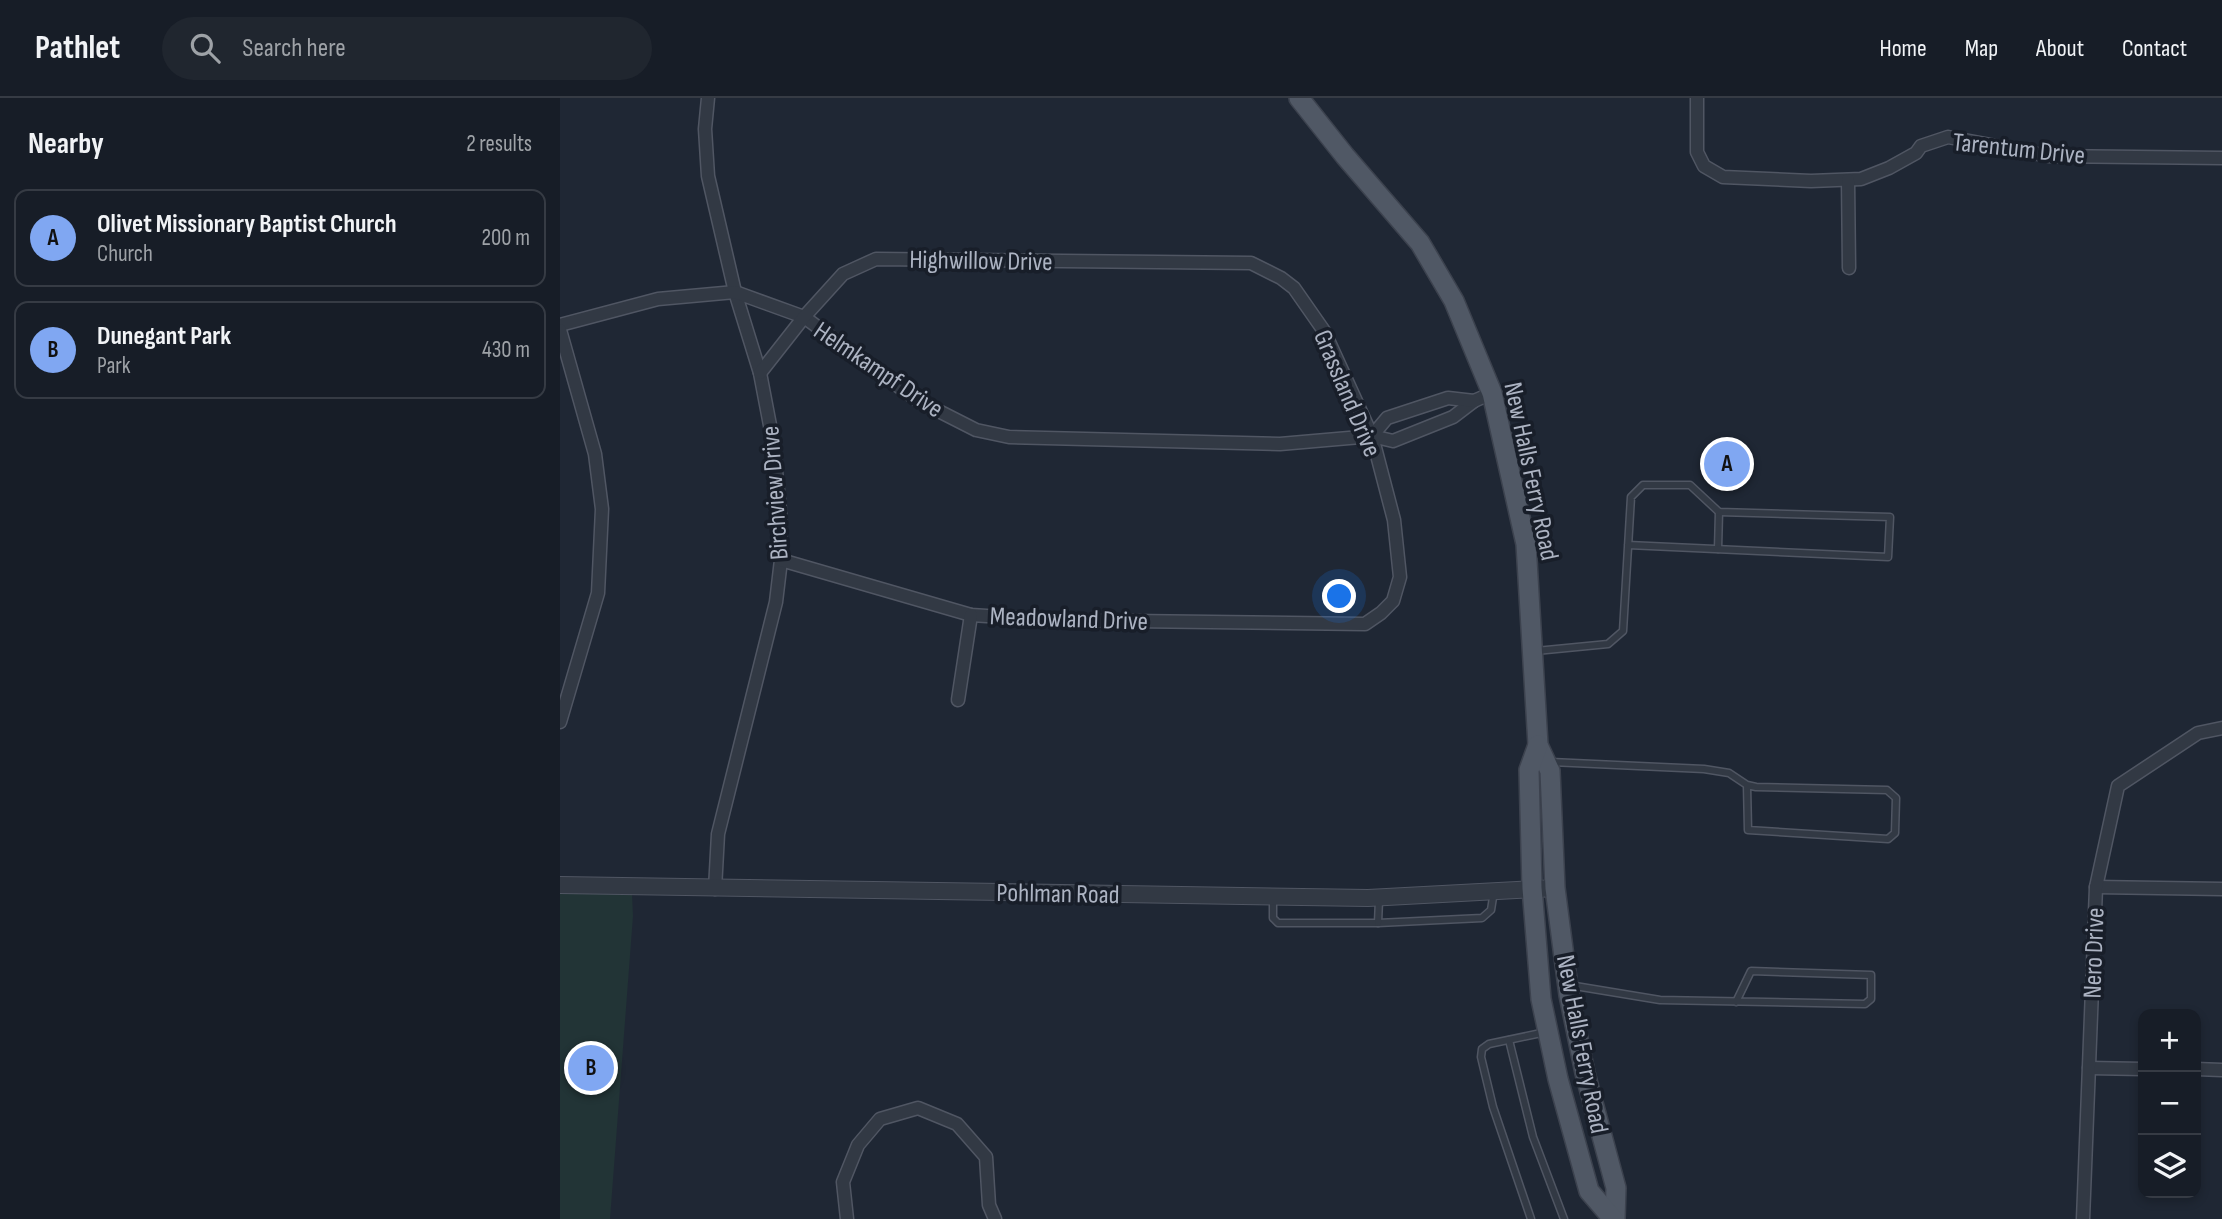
<!DOCTYPE html>
<html lang="en">
<head>
<meta charset="utf-8">
<style>
	body { margin:0; font-family:"Sofia Sans Condensed",sans-serif; background:#20262f; color:#f1f3f6 }
	.controls { position:absolute; right:21px; bottom:21px; display:grid; overflow:hidden; border-radius:14px; box-shadow:0 4px 10px #0003 }
	.controls button { width:63px; height:63px; display:grid; place-items:center; padding:0; border:0; border-bottom:2px solid #363b44; background:#171d27; color:#f1f3f6; font:35px sans-serif }
	.you { position:absolute; left:780px; top:499px; width:24px; height:24px; margin:-18px; border:5px solid #fff; border-radius:50%; background:#1a73e8; box-shadow:0 0 0 10px #1a73e833 }
	.badge { display:grid; place-items:center; width:46px; height:46px; border-radius:50%; background:#80a7f2; color:#111; font-size:23px; font-weight:700 }
	.pin { position:absolute; translate:-50% -50%; border:4px solid #fff; box-shadow:0 2px 7px #0006 }
	.list { margin:0; padding:0; list-style:none }
	h2 { display:flex; justify-content:space-between; align-items:center; height:91px; margin:0; padding:0 28px; font-size:30px }
	h2 small { font-size:23px; font-weight:400; color:#9ea2a7 }
	.list li { display:grid; grid-template-columns:46px 1fr auto; gap:21px; align-items:center; box-sizing:border-box; height:98px; margin:0 14px 14px; padding:0 14px; border:2px solid #363b44; border-radius:14px }
	.list b { display:block; font-size:26px; white-space:nowrap }
	.list p { margin:0; font-size:23px; white-space:nowrap; color:#9ea2a7 }
	.list em { font-size:23px; font-style:normal; color:#9ea2a7 }
	.icon { flex:none; width:38px; height:38px; fill:none; stroke:currentColor; stroke-width:2; stroke-linecap:round; stroke-linejoin:round }
	.map { position:relative; flex:none; width:1662px; height:1121px; overflow:hidden }
	header { display:flex; align-items:center; gap:42px; box-sizing:border-box; height:98px; padding:0 35px; background:#171d27; border-bottom:2px solid #363b44 }
	header strong { font-size:33px }
	nav { display:flex; gap:38px; margin-inline-start:auto; font-size:24px }
	.search { width:490px; height:63px; background:#20262f; display:flex; align-items:center; gap:18px; box-sizing:border-box; padding:0 24px; border-radius:38px; color:#9ea2a7; font-size:26px }
	main { display:flex }
	aside { flex:1; background:#171d27 }
	.map>svg:first-child { display:block }
	.green { fill:#223436 }
	.lines { fill:none; stroke-linecap:round; stroke-linejoin:round }
	.service-casing { stroke:#505663; stroke-width:9 }
	.minor-casing { stroke:#505663; stroke-width:15 }
	.tertiary-casing { stroke:#505663; stroke-width:18 }
	.primary-casing { stroke:#3c424e; stroke-width:22 }
	.service { stroke:#323944; stroke-width:6 }
	.minor { stroke:#323944; stroke-width:12 }
	.tertiary { stroke:#323944; stroke-width:16 }
	.primary { stroke:#505865; stroke-width:19 }
	.labels { text-anchor:middle; stroke-width:7; stroke-linejoin:round; paint-order:stroke }
	.street-label { font-size:26px; fill:#acb3c2; stroke:#181e29 }
</style>
</head>
<body>
<header>
<strong>Pathlet</strong>
<div class="search"><svg class="icon" aria-label="search" viewBox="0 0 24 24"><circle cx="10" cy="10" r="6"/><path d="M15 15l6 6"/></svg>Search here</div>
<nav><a>Home</a><a>Map</a><a>About</a><a>Contact</a></nav>
</header>
<main>
<aside>
<h2>Nearby<small>2 results</small></h2>
<ul class="list">
<li><span class="badge">A</span><div><b>Olivet Missionary Baptist Church</b><p>Church</p></div><em>200 m</em></li>
<li><span class="badge">B</span><div><b>Dunegant Park</b><p>Park</p></div><em>430 m</em></li>
</ul>
</aside>
<div class="map">
<svg width="1662" height="1121" viewBox="0 0 1662 1121">
	<rect width="100%" height="100%" fill="#1f2734"/>
	<!-- green -->
	<path class="green" d="M0,795L72,796L73,818L50,1121H0Z"/>
	<g class="lines">
		<defs>
			<g id="service">
				<path d="M1158,451L1159,414"/>
				<path d="M976,553L1048,546L1063,533L1071,399L1083,387H1130L1159,414L1330,419L1328,459L1068,447"/>
				<path d="M991,664L1144,671L1169,675L1187,687L1196,689L1327,692L1336,700L1335,735L1328,741L1188,732L1187,687"/>
				<path d="M713,800V820L718,825H818L922,820L931,812L934,793"/>
				<path d="M818,825L819,802"/>
				<path d="M1009,887L1100,902L1305,906L1311,901V877L1191,873L1176,904"/>
				<path d="M949,942L973,1039L1004,1121"/>
				<path d="M971,1121L933,1009L921,959L922,951L929,946L986,934"/>
			</g>
			<g id="minor">
				<path d="M148,0L145,31L148,78L175,194L200,275L213,343L220,412L221,462L216,504L158,736L155,791"/>
				<path d="M1137,0V54L1144,68L1163,79L1251,83L1301,81L1329,70L1356,55L1361,48L1388,39L1489,58L1662,60"/>
				<path d="M1288,82L1289,170"/>
				<path d="M0,227L98,201L175,194L244,219L357,302L416,332L449,339L720,346L812,338L833,343L893,319L914,303L932,295"/>
				<path d="M0,232L35,356L42,411L38,495L0,624"/>
				<path d="M200,275L244,219L283,176L316,161L691,165L721,180L734,190L764,233L812,338L834,422L840,479L833,503L821,515L805,526L488,522L411,517L221,462"/>
				<path d="M812,338L827,320L888,300L914,303"/>
				<path d="M398,602L411,517"/>
				<path d="M1536,789L1662,791"/>
				<path d="M1529,970L1583,971"/>
				<path d="M1636,971L1662,972"/>
				<path d="M287,1121L283,1084L298,1047L320,1021L358,1010L397,1026L426,1059L429,1107L435,1121"/>
				<path d="M1523,1121L1536,789L1558,688L1638,635L1662,630"/>
			</g>
			<path id="tertiary" d="M0,787L808,800L995,790"/>
			<g id="primary">
				<path d="M739,0L785,58L860,145L894,203L932,295L966,446L978,647L990,673L995,790L1009,897L1025,975L1056,1090L1055,1121"/>
				<path d="M978,647L969,672L972,790L981,901L998,981L1029,1093L1053,1121"/>
			</g>
		</defs>
		<!-- service casing -->
		<use href="#service" class="service-casing"/>
		<!-- minor casing -->
		<use href="#minor" class="minor-casing"/>
		<!-- tertiary casing -->
		<use href="#tertiary" class="tertiary-casing"/>
		<!-- primary casing -->
		<use href="#primary" class="primary-casing"/>
		<!-- service -->
		<use href="#service" class="service"/>
		<!-- minor -->
		<use href="#minor" class="minor"/>
		<!-- tertiary -->
		<use href="#tertiary" class="tertiary"/>
		<!-- primary -->
		<use href="#primary" class="primary"/>
	</g>
	<g class="labels">
		<!-- street labels -->
		<g class="street-label">
			<text transform="translate(1459 50) rotate(6)" y="9">Tarentum Drive</text>
			<text transform="translate(421 162) rotate(1)" y="9">Highwillow Drive</text>
			<text transform="translate(319 271) rotate(34)" y="9">Helmkampf Drive</text>
			<text transform="translate(788 295) rotate(67)" y="9">Grassland Drive</text>
			<text transform="translate(972 373) rotate(78)" y="9">New Halls Ferry Road</text>
			<text transform="translate(214 395) rotate(-94)" y="9">Birchview Drive</text>
			<text transform="translate(509 520) rotate(2)" y="9">Meadowland Drive</text>
			<text transform="translate(498 795) rotate(1)" y="9">Pohlman Road</text>
			<text transform="translate(1533 855) rotate(-88)" y="9">Nero Drive</text>
			<text transform="translate(1023 946) rotate(79)" y="9">New Halls Ferry Road</text>
		</g>
	</g>
</svg>
<div class="controls">
<button>+</button>
<button>−</button>
<button><svg class="icon" aria-label="layers" viewBox="0 0 24 24"><path d="M12 4l9 5-9 5-9-5zM3 14l9 5 9-5"/></svg></button>
</div>
<div class="you"></div>
<div class="pin badge" style="left:1167px;top:366px">A</div>
<div class="pin badge" style="left:31px;top:970px">B</div>
</div>
</main>
</body>
</html>
